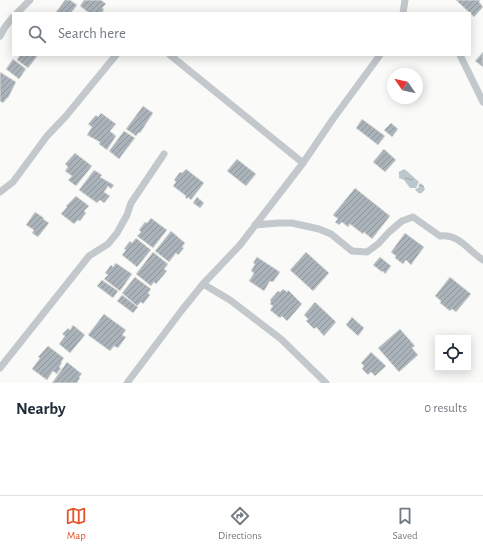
<!DOCTYPE html>
<html lang="en">
<head>
<meta charset="utf-8">
<style>
	body { margin:0; font-family:"Alegreya Sans",sans-serif; background:#f6f6f7; color:#1f2937 }
	.controls { position:absolute; right:12px; bottom:12px; display:grid; overflow:hidden; border-radius:0px; box-shadow:0 2px 10px #0003 }
	.controls button { width:36px; height:36px; display:grid; place-items:center; padding:0; border:0; border-bottom:1px solid #e0e1e3; background:#fff; color:#1f2937; font:20px sans-serif }
	.compass { position:absolute; left:387px; top:68px; width:36px; height:36px; border-radius:50%; background:#fff; box-shadow:0 2px 10px #0003; rotate:304deg }
	.list { margin:0; padding:0; list-style:none }
	h2 { display:flex; justify-content:space-between; align-items:center; height:52px; margin:0; padding:0 16px; font-size:17px }
	h2 small { font-size:13px; font-weight:400; color:#747a83 }
	.icon { flex:none; width:22px; height:22px; fill:none; stroke:currentColor; stroke-width:2; stroke-linecap:round; stroke-linejoin:round }
	.map { position:relative; flex:none; width:483px; height:383px; overflow:hidden }
	.search { position:absolute; background:#fff; box-shadow:0 2px 10px #0003; left:12px; right:12px; top:12px; height:44px; display:flex; align-items:center; gap:10px; box-sizing:border-box; padding:0 14px; border-radius:0px; color:#747a83; font-size:15px }
	.sheet { height:112px; background:#fff }
	nav { display:flex; justify-content:space-around; align-items:center; box-sizing:border-box; height:56px; border-top:1px solid #e0e1e3; background:#fff; font-size:11px; color:#747a83 }
	nav a { display:grid; justify-items:center; gap:2px }
	nav .on { color:#e4572e }
	.map>svg:first-child { display:block }
	.water { fill:url(#water-ripples) }
	.building { fill:url(#building-hatch); stroke:#dcdcda }
	.lines { fill:none; stroke-linecap:round; stroke-linejoin:round }
	.minor { stroke:#c3c8cc; stroke-width:7 }
</style>
</head>
<body>
<div class="map">
<svg width="483" height="383" viewBox="0 0 483 383">
	<defs>
		<pattern id="water-ripples" width="26" height="14" patternUnits="userSpaceOnUse"><rect width="26" height="14" fill="#bbc7cb"/><path d="M2 4q2-2 4 0t4 0M15 11q2-2 4 0t4 0" fill="none" stroke="#9ca6aa"/></pattern>
		<pattern id="building-hatch" width="6" height="6" patternUnits="userSpaceOnUse"><rect width="6" height="6" fill="#aab3b9"/><path d="M-1 1l2-2M0 6l6-6M5 7l2-2" fill="none" stroke="#8e969c"/></pattern>
	</defs>
	<rect width="100%" height="100%" fill="#fafaf8"/>
	<!-- water -->
	<g class="water">
		<path d="M404,169C405,169 417,180 419,182L416,188H410L404,180L399,178V172Z"/>
		<path d="M420,183L423,185L425,189C423,192 422,194 418,193L415,189L418,188Z"/>
	</g>
	<!-- building -->
	<g class="building">
		<path d="M65,0H70L77,5L71,13H57L56,12Z"/>
		<path d="M84,0H101L106,4L102,8L104,9L102,13H89L80,6Z"/>
		<path d="M456,0H480L479,2L483,7L474,17Z"/>
		<path d="M483,52V67L475,61Z"/>
		<path d="M20,55H38L28,68L17,60Z"/>
		<path d="M13,59L26,69L19,79L6,69Z"/>
		<path d="M0,72L16,82L8,98H7L3,103L0,101Z"/>
		<path d="M143,106L153,113L140,133L139,132L136,136L126,129Z"/>
		<path d="M101,113L116,124L110,131L116,136L107,150L99,144L100,142L87,135L92,127L88,124L96,115L98,117Z"/>
		<path d="M362,119L385,136L378,145L356,128Z"/>
		<path d="M391,123L398,129L392,137L384,130Z"/>
		<path d="M124,131L135,138L119,159L109,151Z"/>
		<path d="M384,149L396,160L385,172L373,162Z"/>
		<path d="M75,153L92,166L76,186L68,180L72,176L65,171L68,167L65,164Z"/>
		<path d="M237,159L256,174L246,186L227,171Z"/>
		<path d="M186,169L204,183L191,200L188,197L187,199L185,197L186,196L173,186L176,182L174,180L180,172L182,173Z"/>
		<path d="M94,170L102,175L100,177L114,185L111,189L108,186L104,192L110,196L104,203L100,200L97,203L79,190Z"/>
		<path d="M355,188L390,216L372,239L364,232L363,234L350,224L348,227L342,222L339,225L335,222L338,219L333,215Z"/>
		<path d="M76,196L89,206L84,211L86,213L80,221L78,220L74,224L61,214L67,207L66,206Z"/>
		<path d="M197,197L204,203L200,208L193,203Z"/>
		<path d="M35,212L44,218L43,219L49,223L38,237L32,233L34,230L26,225Z"/>
		<path d="M151,218L167,230L153,248L137,236L141,232L139,230L145,222L147,223Z"/>
		<path d="M171,231L185,243L182,247L184,248L178,255L176,253L169,262L155,251Z"/>
		<path d="M405,233L424,247L411,265L406,260L403,264L395,258L396,256L391,252Z"/>
		<path d="M136,238L151,250L137,267L122,255L126,250L124,249L130,241L132,243Z"/>
		<path d="M153,252L168,264L164,269L167,271L156,284L154,282L151,286L136,274Z"/>
		<path d="M306,252L329,273L313,291L290,270Z"/>
		<path d="M257,257L280,272L273,282L270,281L264,291L249,281L254,273L251,271L255,264L253,263Z"/>
		<path d="M380,257L391,266L385,274L383,271L382,272L373,265Z"/>
		<path d="M116,263L132,274L120,291L104,279L108,275L105,273L111,265L113,267Z"/>
		<path d="M135,277L151,289L148,293L150,295L143,304L141,302L137,306L122,293Z"/>
		<path d="M450,277L471,294L456,312L452,309L450,311L440,303L441,301L435,296Z"/>
		<path d="M102,280L118,291L113,298L97,286Z"/>
		<path d="M283,289L287,292L288,290L302,304L287,321L282,316L280,318L270,310L273,306L270,304L271,301L270,300L278,291L280,292Z"/>
		<path d="M122,295L138,307L133,313L117,301Z"/>
		<path d="M315,302L336,322L324,336L316,327L314,329L306,321L308,319L304,315Z"/>
		<path d="M104,314L126,330L122,335L126,337L118,348L114,346L110,351L88,335Z"/>
		<path d="M352,317L364,328L358,336L346,325Z"/>
		<path d="M73,325L85,335L70,353L59,344L65,336L62,334L68,328L70,330Z"/>
		<path d="M400,329L415,346L412,348L418,355L399,372L378,348Z"/>
		<path d="M48,346L64,358L61,362L62,363L59,367L61,368L57,374L53,371L47,380L32,369L40,358L38,357Z"/>
		<path d="M371,352L386,366L375,376L371,372L368,375L362,369L364,366L361,363Z"/>
		<path d="M67,362L82,374L79,377L80,378L77,383H52Z"/>
	</g>
	<g class="lines">
		<!-- minor -->
		<g class="minor">
			<path d="M17,13L30,0"/>
			<path d="M403,13L405,0"/>
			<path d="M0,36L5,27L13,17"/>
			<path d="M170,55L303,163"/>
			<path d="M460,55L483,102"/>
			<path d="M0,192L13,182L47,136L66,116L116,55"/>
			<path d="M255,225L278,223H292L319,229L331,234L352,251L367,252L378,244L389,232L402,221L413,217L440,236C458,233 469,251 483,260"/>
			<path d="M203,284L230,300L281,339L326,383"/>
			<path d="M0,368L89,256L108,244L117,233L127,215L131,203L164,154"/>
			<path d="M127,383L182,310L203,284L240,245L303,163L333,119L380,55"/>
		</g>
	</g>
</svg>
<div class="controls">
<button><svg class="icon" aria-label="locate" viewBox="0 0 24 24"><circle cx="12" cy="12" r="6"/><path d="M12 2v4M12 18v4M2 12h4M18 12h4"/></svg></button>
</div>
<svg class="compass" viewBox="-18 -18 36 36"><path d="M0-13l5 13h-10z" fill="#e53935"/><path d="M0 13l5-13h-10z" fill="#747a83"/></svg>
<div class="search"><svg class="icon" aria-label="search" viewBox="0 0 24 24"><circle cx="10" cy="10" r="6"/><path d="M15 15l6 6"/></svg>Search here</div>
</div>
<section class="sheet">
<h2>Nearby<small>0 results</small></h2>
<ul class="list">
</ul>
</section>
<nav>
<a class="on"><svg class="icon" aria-label="map" viewBox="0 0 24 24"><path d="M3 6l6-2 6 2 6-2v14l-6 2-6-2-6 2zM9 4v14M15 6v14"/></svg>Map</a>
<a><svg class="icon" aria-label="directions" viewBox="0 0 24 24"><path d="M12 3l9 9-9 9-9-9zM9 14v-3h6M13 9l2 2-2 2"/></svg>Directions</a>
<a><svg class="icon" aria-label="saved" viewBox="0 0 24 24"><path d="M7 4h10v16l-5-4-5 4z"/></svg>Saved</a>
</nav>
</body>
</html>
